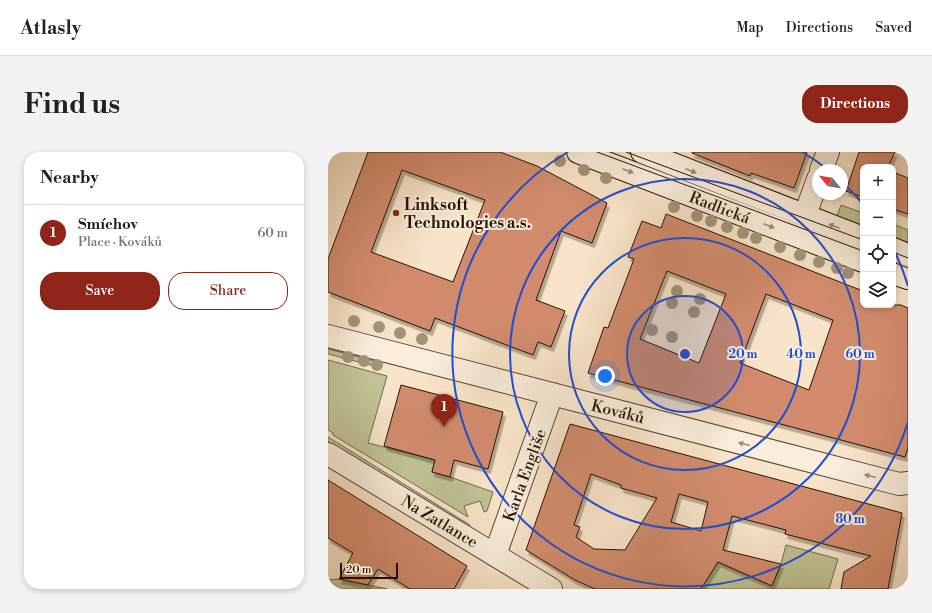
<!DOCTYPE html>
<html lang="en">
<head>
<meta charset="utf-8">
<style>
	body { margin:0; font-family:"Libre Bodoni",serif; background:#f2f2f2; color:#202124 }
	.controls { position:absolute; right:12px; top:12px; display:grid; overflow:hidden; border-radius:8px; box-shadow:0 2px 6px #0003 }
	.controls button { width:36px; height:36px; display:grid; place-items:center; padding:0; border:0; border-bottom:1px solid #e0e0e0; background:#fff; color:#202124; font:20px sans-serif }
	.compass { position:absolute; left:484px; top:12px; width:36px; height:36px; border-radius:50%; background:#fff; box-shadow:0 2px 6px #0003; rotate:300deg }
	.scale { position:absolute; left:12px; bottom:10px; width:58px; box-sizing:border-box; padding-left:4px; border:2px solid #271200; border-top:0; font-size:11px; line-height:14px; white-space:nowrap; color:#271200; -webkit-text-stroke:3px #faeddc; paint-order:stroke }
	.you { position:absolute; left:277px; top:224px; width:14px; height:14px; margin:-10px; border:3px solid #fff; border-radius:50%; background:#1a73e8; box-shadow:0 0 0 6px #1a73e833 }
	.badge { display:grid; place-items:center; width:26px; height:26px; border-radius:50%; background:#8f2418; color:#fff; font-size:13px; font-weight:700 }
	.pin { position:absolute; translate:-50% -33px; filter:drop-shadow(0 1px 2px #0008) }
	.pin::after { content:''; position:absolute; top:21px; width:14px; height:12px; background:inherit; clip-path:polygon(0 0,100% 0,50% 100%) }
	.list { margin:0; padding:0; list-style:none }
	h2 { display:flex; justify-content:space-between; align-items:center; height:52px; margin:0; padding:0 16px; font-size:17px }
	h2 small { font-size:13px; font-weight:400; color:#757577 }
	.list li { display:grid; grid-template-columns:26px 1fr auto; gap:12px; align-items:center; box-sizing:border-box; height:56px; padding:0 16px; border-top:1px solid #e0e0e0 }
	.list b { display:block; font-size:15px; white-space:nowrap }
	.list p { margin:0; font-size:13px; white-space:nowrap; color:#757577 }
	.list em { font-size:13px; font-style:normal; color:#757577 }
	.actions { display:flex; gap:8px; padding:12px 16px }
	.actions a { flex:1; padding:9px 0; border:1px solid #8f2418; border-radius:16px; text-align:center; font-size:14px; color:#8f2418 }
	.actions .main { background:#8f2418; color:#fff }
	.icon { flex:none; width:22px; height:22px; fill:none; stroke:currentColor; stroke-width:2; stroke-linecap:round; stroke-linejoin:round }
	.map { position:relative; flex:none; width:580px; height:437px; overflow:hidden; border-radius:16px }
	header { display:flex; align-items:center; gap:24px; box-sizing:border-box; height:56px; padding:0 20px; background:#fff; border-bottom:1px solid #e0e0e0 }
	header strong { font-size:19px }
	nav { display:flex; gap:22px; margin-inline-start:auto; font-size:14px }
	.intro { display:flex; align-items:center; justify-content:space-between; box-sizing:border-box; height:96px; padding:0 24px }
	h1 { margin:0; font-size:28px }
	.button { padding:10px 18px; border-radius:16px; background:#8f2418; color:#fff; font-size:14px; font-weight:700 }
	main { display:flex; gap:24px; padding:0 24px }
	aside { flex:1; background:#fff; border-radius:16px; box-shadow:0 2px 6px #0003 }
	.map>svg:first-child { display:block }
	.green { fill:#c0c395; stroke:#746a4a }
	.building { fill:#d28c6d; stroke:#271200; fill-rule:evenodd; filter:url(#shadow) }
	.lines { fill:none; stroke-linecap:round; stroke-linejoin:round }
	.minor-casing { stroke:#5b4632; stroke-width:24 }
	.secondary-casing { stroke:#271200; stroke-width:24 }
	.minor { stroke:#faeddc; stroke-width:22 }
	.secondary { stroke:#faeddc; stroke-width:22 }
	.tram { stroke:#271200; stroke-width:1 }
	.tree { fill:#a39377 }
	.oneway { fill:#9b8a79 }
	.ring { fill:none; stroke:#1d4ed8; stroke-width:2 }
	.poi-dot { fill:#8f2418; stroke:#faeddc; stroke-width:1.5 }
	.labels { text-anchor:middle; stroke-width:4; stroke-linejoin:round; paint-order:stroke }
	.poi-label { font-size:16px; font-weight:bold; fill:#271200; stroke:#faeddc; text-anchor:start }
	.street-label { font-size:16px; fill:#271200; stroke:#faeddc }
	.centre { fill:#1d4ed8; stroke:#faeddc; stroke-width:2 }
	.ring-label { font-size:12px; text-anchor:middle; font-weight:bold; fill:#1d4ed8; stroke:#faeddc; stroke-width:4; stroke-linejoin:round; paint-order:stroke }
</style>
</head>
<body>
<header>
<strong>Atlasly</strong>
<nav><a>Map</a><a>Directions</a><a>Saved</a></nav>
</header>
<div class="intro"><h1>Find us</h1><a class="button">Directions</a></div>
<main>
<aside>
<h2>Nearby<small></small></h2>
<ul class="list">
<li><span class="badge">1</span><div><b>Smíchov</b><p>Place · Kováků</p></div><em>60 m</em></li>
</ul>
<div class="actions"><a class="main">Save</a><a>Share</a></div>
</aside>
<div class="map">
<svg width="580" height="437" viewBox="0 0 580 437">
	<defs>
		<filter id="shadow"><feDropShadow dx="2.5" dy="4.5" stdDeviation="0" flood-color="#0004"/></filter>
	</defs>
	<rect width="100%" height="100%" fill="#f8e4c9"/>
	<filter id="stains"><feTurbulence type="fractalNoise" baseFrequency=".005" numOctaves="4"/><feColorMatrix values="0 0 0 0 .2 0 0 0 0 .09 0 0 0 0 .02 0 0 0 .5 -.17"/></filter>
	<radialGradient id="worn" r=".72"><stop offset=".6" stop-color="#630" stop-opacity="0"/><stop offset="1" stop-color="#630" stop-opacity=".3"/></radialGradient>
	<!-- green -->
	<g class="green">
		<path d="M513,53L535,61V80L507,69Z"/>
		<path d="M565,72L580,78V97L565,91Z"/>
		<path d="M0,197L51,210L50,215L0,202Z"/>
		<path d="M0,208L59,224L40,291L107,308L104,320L122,325L165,340L159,359L156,360L152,349L136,354L140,365L5,283V281L0,278Z"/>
		<path d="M0,285L142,373L140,376L0,290Z"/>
		<path d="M458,393L510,407L501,437H377L374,435L390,410L444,434L453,412Z"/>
		<path d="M11,427L59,437H0V428Z"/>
	</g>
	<!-- building -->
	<g class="building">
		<path d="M40,0H172L209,14L279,51L264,91L233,79L208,148L237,159L223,195L210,190L205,203L107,166L102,179L0,140V107ZM74,18L157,48L125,130L43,100Z"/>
		<path d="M364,0H479L466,36L423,21L422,24L364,1Z"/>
		<path d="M531,0H567L560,15H535V45L518,39Z"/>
		<path d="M565,20L580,26V62L565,57Z"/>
		<path d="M338,62L535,139V153H573L580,156V296L577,305L260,221L276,175L280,176L306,107L300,105L314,69L333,76ZM339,119L398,142L371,211L312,187ZM438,142L505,168L481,238L412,211Z"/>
		<path d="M73,233L175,260L160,317L126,308L122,325L104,320L107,308L56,294Z"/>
		<path d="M242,272L574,361L560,437H513L516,420L543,404L457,382L458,378L404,364L395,398L453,412L444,434L390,410L373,437H267L247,428L198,398ZM263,322L293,333V336L329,346L297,398L266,397L248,385L252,375L246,373ZM351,342L380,350L373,379L343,370Z"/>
		<path d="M0,328L139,414L126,437H82L50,417L40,433L11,427L25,401L0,386Z"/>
	</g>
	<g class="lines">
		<defs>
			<g id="minor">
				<path d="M493,18L500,0"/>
				<path d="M477,63L490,27"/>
				<path d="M0,184L571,332L580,331"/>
				<path d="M0,302L223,437"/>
				<path d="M167,403L224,242"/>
			</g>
			<g id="secondary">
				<path d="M250,0L535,109"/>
				<path d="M314,0L535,86"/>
				<path d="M565,97L580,103"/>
				<path d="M565,121L580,126"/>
			</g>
		</defs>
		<!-- minor casing -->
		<use href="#minor" class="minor-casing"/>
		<!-- secondary casing -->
		<use href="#secondary" class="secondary-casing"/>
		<!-- minor -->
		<use href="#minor" class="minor"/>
		<!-- secondary -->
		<use href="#secondary" class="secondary"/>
		<!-- tram -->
		<g class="tram">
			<path d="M269,0L535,99"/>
			<path d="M298,0L535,88"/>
			<path d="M565,100L580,106"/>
			<path d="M565,110L580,116"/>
		</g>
	</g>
	<!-- trees -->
	<g class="tree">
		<circle cx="232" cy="9" r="6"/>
		<circle cx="256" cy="18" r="6"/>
		<circle cx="278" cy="26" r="6"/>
		<circle cx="346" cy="55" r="6"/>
		<circle cx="369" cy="64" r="6"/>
		<circle cx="383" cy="69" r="6"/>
		<circle cx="399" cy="75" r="6"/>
		<circle cx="415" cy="81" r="6"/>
		<circle cx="428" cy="86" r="6"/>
		<circle cx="452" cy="95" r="6"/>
		<circle cx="472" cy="103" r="6"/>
		<circle cx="491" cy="110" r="6"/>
		<circle cx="509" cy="116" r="6"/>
		<circle cx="520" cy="121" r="6"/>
		<circle cx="349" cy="139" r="6"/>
		<circle cx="372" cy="147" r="6"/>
		<circle cx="344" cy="151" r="6"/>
		<circle cx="366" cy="160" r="6"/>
		<circle cx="26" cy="169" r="6"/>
		<circle cx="51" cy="175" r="6"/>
		<circle cx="324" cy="178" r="6"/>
		<circle cx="72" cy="181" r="6"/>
		<circle cx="344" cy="185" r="6"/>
		<circle cx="94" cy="187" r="6"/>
		<circle cx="20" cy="205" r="6"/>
		<circle cx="36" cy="209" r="6"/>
		<circle cx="49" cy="213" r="6"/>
	</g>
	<!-- one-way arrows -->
	<defs><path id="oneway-solid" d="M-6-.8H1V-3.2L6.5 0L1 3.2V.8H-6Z"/></defs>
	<g class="oneway">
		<use href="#oneway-solid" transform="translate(300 19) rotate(21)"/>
		<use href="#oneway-solid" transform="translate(363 19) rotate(21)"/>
		<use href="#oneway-solid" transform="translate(441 74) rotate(21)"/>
		<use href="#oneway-solid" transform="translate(506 74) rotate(-159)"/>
		<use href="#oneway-solid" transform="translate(416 292) rotate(-166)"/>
		<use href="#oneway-solid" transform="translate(542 324) rotate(-166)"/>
	</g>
	<!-- distance rings -->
	<circle cx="357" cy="202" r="58" fill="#1d4ed8" fill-opacity=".12"/>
	<g class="ring">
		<circle cx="357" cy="202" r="58"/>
		<circle cx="357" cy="202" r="116"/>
		<circle cx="357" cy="202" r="175"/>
		<path d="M580 270A233 233 0 1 1 240 0M474 0A233 233 0 0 1 499 17M514 30A233 233 0 0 1 534 51M566 98A233 233 0 0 1 580 134"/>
	</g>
	<!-- markers -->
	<circle class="poi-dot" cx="68" cy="61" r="4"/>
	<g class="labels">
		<!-- poi labels -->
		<g class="poi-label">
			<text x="76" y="58">Linksoft<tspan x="76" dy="18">Technologies a.s.</tspan></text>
		</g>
		<!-- street labels -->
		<g class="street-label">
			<text transform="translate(392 55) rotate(21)" y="6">Radlická</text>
			<text transform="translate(290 259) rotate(14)" y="6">Kováků</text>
			<text transform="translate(196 323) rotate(-70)" y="6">Karla Engliše</text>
			<text transform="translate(112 369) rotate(31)" y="6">Na Zatlance</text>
		</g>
	</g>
	<circle cx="357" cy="202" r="6" class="centre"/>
	<g class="ring-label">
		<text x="415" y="206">20 m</text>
		<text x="473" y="206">40 m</text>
		<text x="532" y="206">60 m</text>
		<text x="522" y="371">80 m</text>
	</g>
	<rect width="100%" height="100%" filter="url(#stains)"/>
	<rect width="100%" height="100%" fill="url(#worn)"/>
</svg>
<div class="controls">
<button>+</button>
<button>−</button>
<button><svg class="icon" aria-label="locate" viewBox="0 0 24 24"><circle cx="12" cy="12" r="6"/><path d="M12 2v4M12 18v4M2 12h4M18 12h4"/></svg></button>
<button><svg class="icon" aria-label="layers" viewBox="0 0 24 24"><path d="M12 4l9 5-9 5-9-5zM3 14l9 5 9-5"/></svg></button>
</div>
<svg class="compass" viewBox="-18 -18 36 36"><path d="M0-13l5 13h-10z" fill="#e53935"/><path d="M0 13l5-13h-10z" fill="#757577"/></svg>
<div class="scale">20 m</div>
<div class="you"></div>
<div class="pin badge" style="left:116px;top:275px">1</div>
</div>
</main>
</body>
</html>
